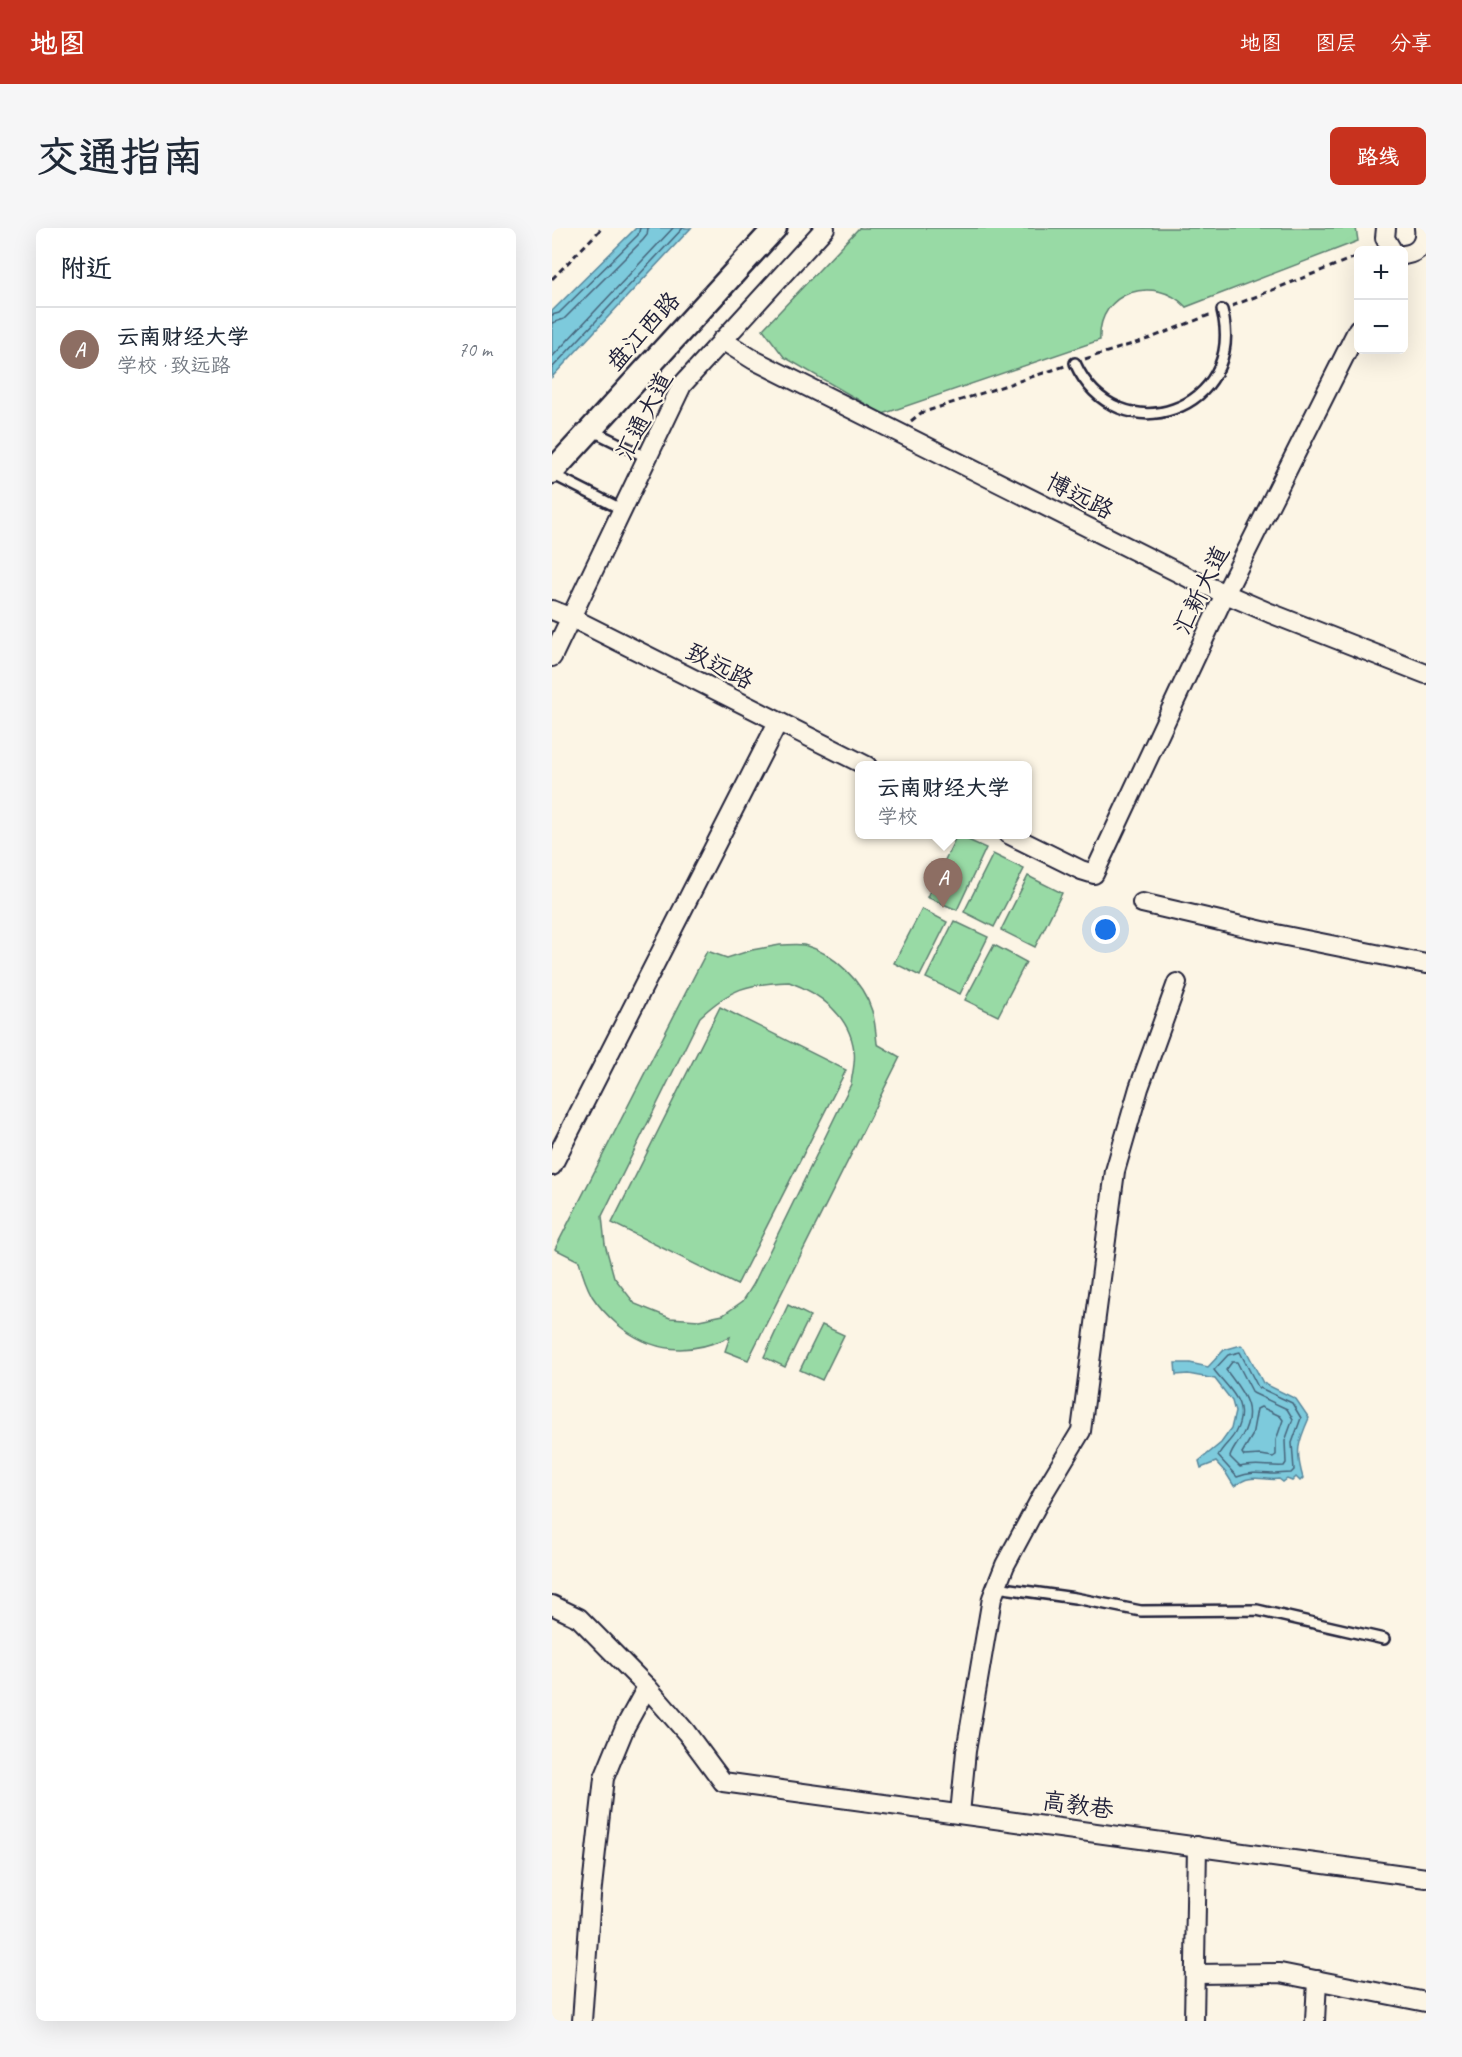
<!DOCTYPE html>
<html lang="zh">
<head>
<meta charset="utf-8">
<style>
	body { margin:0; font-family:Caveat,"LXGW WenKai TC",sans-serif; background:#f6f6f7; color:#1f2937 }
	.controls { position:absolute; right:18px; top:18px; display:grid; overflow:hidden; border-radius:9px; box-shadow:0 6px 24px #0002 }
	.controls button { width:54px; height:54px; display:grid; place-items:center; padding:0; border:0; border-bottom:2px solid #e0e1e3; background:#fff; color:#1f2937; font:30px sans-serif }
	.you { position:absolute; left:554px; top:702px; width:21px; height:21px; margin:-15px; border:4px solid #fff; border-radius:50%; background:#1a73e8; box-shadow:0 0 0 9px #1a73e833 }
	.badge { display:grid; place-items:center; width:39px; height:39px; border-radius:50%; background:#c8321e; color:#fff; font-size:20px; font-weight:700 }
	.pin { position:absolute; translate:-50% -50px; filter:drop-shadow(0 2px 3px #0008) }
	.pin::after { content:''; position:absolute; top:32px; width:21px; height:18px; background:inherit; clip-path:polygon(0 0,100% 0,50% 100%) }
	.popup { position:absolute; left:303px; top:533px; width:177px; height:78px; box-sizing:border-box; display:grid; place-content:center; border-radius:9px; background:#fff; filter:drop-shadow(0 2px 4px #0005); font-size:20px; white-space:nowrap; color:#747a83 }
	.popup b { font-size:22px; color:#1f2937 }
	.popup::after { content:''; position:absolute; left:50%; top:100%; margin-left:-12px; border:12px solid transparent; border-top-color:#fff }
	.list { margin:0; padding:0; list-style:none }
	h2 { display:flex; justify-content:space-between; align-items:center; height:78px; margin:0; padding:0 24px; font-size:26px }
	h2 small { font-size:20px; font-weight:400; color:#747a83 }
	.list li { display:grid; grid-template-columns:39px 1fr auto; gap:18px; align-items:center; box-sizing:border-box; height:84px; padding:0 24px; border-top:2px solid #e0e1e3 }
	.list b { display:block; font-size:22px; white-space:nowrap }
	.list p { margin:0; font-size:20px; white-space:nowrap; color:#747a83 }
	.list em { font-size:20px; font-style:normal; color:#747a83 }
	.map { position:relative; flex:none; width:874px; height:1793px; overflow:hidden; border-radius:9px }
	header { display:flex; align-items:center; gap:36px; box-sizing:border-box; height:84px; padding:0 30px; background:#c8321e; color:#fff }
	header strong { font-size:28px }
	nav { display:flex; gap:33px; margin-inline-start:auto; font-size:21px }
	.intro { display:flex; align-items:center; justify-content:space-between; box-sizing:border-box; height:144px; padding:0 36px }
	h1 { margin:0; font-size:42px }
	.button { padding:15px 27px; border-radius:9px; background:#c8321e; color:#fff; font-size:21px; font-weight:700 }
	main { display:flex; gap:36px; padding:0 36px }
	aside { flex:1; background:#fff; border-radius:9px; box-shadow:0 6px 24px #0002 }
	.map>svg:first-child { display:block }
	.green { fill:#98daa5; stroke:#5d7e70; stroke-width:1.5; fill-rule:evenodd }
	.water { fill:#7dcadc; stroke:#59879c; stroke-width:1.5 }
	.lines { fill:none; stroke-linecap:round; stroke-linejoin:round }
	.shore { stroke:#46657b; stroke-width:1.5 }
	.service-casing { stroke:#22223b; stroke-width:14 }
	.minor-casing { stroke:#22223b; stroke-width:22 }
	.tertiary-casing { stroke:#22223b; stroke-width:27 }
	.path { stroke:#22223b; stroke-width:3; stroke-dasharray:6 4.5; stroke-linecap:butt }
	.service { stroke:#fcf5e5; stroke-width:9 }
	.minor { stroke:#fcf5e5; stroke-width:18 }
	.tertiary { stroke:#fcf5e5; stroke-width:22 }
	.labels { text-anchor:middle; stroke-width:4.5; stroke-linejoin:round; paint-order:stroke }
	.street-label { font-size:24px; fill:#22223b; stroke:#fcf5e5 }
</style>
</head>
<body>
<header>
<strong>地图</strong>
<nav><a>地图</a><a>图层</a><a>分享</a></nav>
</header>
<div class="intro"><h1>交通指南</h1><a class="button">路线</a></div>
<main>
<aside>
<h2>附近<small></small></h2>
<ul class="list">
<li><span class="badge" style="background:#8d6e63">A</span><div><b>云南财经大学</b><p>学校 · 致远路</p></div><em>70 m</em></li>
</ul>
</aside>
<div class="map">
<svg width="874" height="1793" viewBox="0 0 874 1793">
	<rect width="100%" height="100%" fill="#fcf5e5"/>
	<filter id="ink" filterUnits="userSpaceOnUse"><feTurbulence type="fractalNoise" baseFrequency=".0167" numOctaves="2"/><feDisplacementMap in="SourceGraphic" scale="12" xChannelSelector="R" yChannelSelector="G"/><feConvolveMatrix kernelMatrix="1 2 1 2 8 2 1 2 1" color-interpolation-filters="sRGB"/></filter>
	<g filter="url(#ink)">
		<!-- green -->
		<g class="green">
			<path d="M307,0H804L806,13L634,79C603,46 545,63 548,112L331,186L232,129L211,101Z"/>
			<path d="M405,607L434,620L405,682L375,669Z"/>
			<path d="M441,626L472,641L442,699L412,684Z"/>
			<path d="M476,648L510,665L483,719L449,702Z"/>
			<path d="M370,681L395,694L368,748L342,735Z"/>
			<path d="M402,693L436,709L408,766L374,750Z"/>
			<path d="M228,717C236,717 244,716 252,717C282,725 311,754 320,783C323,793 324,805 325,816L348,829L196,1132L173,1123L178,1109C137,1127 101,1126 65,1096C56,1088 47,1079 40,1068C34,1057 30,1045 27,1033L3,1021L155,723L175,730L200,722ZM237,754C268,765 298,788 302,823C304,833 300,846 299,856L201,1057L191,1073L171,1087L147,1092L118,1090L83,1076L62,1049L53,1016L50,988L148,789C179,760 195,756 237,754Z"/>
			<path d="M442,717L474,734L446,788L413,772Z"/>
			<path d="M168,779L294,842L185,1057L60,995Z"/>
			<path d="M236,1077L258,1088L233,1139L212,1129Z"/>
			<path d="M270,1097L292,1107L270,1152L248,1142Z"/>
		</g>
		<!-- water -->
		<g class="water">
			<path d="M84,0H139L0,149V83Z"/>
			<path d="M689,1117L693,1120L711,1155L744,1171L757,1190C746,1215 743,1223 751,1250L748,1253L744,1249L740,1253L735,1251L731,1254L727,1251C717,1253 706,1248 696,1251C691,1252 686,1256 682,1258L674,1245L664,1234L649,1240L647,1233L669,1215L679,1201L683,1184L680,1173L663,1151L636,1146L624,1147L623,1135H638L656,1139L672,1122Z"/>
		</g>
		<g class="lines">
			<!-- shore -->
			<g class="shore">
				<path d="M0,87L7,85L86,7L88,0"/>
				<path d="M0,95L12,91L91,12L95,7L96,0"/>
				<path d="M0,129L121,0"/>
				<path d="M0,140L131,0"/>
				<path d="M688,1124L706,1159L740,1175L749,1190L740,1215L742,1242L739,1245C733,1245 726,1246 719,1246C706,1245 698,1244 685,1249L666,1228C669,1220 679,1213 683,1205C699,1175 677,1162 662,1142L676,1127Z"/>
				<path d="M680,1134H685L701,1165L735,1181L741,1191L733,1213L734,1235L732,1238C717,1239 703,1235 688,1239L678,1229C680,1222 686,1215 690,1208C706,1179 690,1164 674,1142Z"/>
				<path d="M709,1179L728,1188L731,1192L724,1212V1227L721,1229L709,1227L692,1228L690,1225L700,1208L705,1181Z"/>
			</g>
			<defs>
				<g id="service">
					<path d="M523,135C565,228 696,182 670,82"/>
					<path d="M39,202L96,230"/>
					<path d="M0,246L71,282"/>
					<path d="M444,1359L523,1370L589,1383L705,1382L832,1411"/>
				</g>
				<g id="minor">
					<path d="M834,0L833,10L840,22"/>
					<path d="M852,27C867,25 874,15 872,0"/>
					<path d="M170,112L202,132L639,351L718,385L874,446"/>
					<path d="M0,382L20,390L315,538"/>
					<path d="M0,429L130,157L273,0"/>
					<path d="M456,606L529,642L542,646L673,366L806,101"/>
					<path d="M590,675L724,706L874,736"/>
					<path d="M0,938L226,494"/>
					<path d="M0,1377L27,1390L95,1459L134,1504L171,1554L874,1650"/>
					<path d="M408,1586L414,1523L440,1370L453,1337L491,1266L529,1203L563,943L587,860L625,755"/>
					<path d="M643,1746L728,1745L874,1774"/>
					<path d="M30,1793L39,1668L52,1550L73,1499L95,1459"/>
					<path d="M642,1793L645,1618"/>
					<path d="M763,1793L765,1752"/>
				</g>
				<path id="tertiary" d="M0,244L223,0"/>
			</defs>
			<!-- service casing -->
			<use href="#service" class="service-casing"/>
			<!-- minor casing -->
			<use href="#minor" class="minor-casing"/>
			<!-- tertiary casing -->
			<use href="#tertiary" class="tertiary-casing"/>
			<!-- path -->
			<g class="path">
				<path d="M0,51L50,0"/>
				<path d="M680,78L806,28"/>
				<path d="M533,131L596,111L660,86"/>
				<path d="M359,193L369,185L513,138"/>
			</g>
			<!-- service -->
			<use href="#service" class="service"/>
			<!-- minor -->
			<use href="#minor" class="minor"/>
			<!-- tertiary -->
			<use href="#tertiary" class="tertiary"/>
		</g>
	</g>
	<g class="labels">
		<!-- street labels -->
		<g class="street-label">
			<text transform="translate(91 103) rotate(-48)" y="8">盘江西路</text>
			<text transform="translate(92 188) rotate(-63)" y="8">汇通大道</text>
			<text transform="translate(528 268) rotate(27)" y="8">博远路</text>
			<text transform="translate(649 362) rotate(-64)" y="8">汇新大道</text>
			<text transform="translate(168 438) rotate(27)" y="8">致远路</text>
			<text transform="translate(526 1577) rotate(8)" y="8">高教巷</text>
		</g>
	</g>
</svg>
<div class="controls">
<button>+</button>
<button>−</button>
</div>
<div class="you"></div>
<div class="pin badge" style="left:391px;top:680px;background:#8d6e63">A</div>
<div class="popup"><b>云南财经大学</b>学校</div>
</div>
</main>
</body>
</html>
